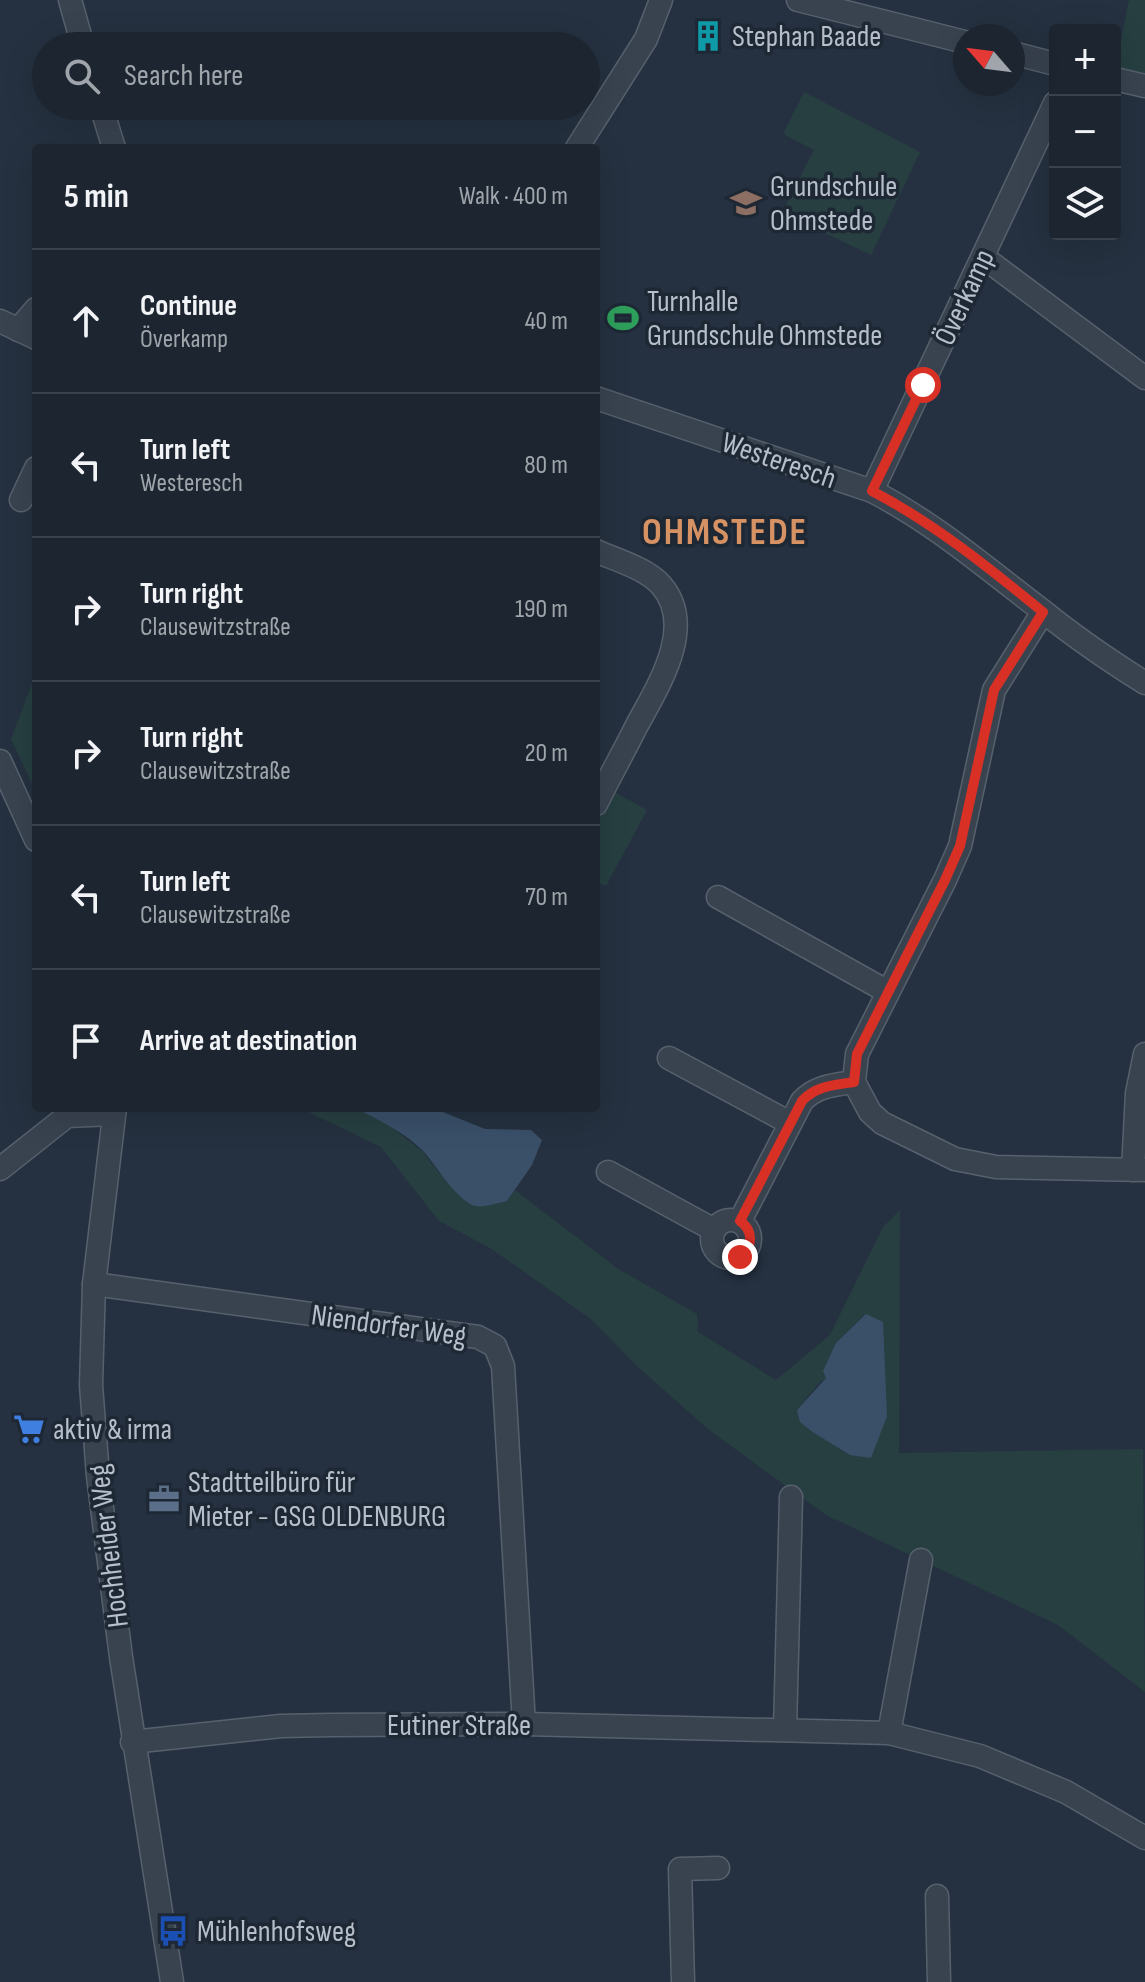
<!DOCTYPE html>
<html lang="en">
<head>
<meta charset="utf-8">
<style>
	body { margin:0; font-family:"Sofia Sans Condensed",sans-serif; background:#252d38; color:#f1f3f6 }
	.controls { position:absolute; right:24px; top:24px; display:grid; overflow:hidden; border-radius:8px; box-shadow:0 8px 32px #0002 }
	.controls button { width:72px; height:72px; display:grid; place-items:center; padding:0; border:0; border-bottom:2px solid #3a424c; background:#1c2530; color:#f1f3f6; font:40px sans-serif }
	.compass { position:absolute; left:953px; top:24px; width:72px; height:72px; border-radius:50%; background:#1c2530; box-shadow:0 8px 32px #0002; rotate:298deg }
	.stop { position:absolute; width:24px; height:24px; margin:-18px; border:6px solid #d93025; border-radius:50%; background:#fff }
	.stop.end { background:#d93025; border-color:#fff; box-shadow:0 2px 8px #0008 }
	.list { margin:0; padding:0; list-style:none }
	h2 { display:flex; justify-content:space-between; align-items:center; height:104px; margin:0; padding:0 32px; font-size:34px }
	h2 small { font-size:26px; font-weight:400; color:#a0a5ab }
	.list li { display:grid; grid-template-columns:52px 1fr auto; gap:24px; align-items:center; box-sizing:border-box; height:144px; padding:0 32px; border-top:2px solid #3a424c }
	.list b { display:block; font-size:30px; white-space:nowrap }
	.list p { margin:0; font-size:26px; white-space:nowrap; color:#a0a5ab }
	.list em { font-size:26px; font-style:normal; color:#a0a5ab }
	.icon { flex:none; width:44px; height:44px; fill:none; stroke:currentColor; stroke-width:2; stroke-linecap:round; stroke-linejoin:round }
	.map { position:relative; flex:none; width:1145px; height:1982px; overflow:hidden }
	.search { position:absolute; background:#1c2530; box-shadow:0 8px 32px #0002; left:32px; top:32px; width:568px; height:88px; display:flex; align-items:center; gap:20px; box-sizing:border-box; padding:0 28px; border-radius:44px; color:#a0a5ab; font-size:30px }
	.panel { position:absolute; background:#1c2530; box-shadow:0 8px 32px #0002; left:32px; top:144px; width:568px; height:968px; border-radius:8px }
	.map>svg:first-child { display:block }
	.green { fill:#273f41; fill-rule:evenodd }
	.water { fill:#3a5069 }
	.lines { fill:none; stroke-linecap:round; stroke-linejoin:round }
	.minor-casing { stroke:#57616d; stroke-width:25 }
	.minor { stroke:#394350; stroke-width:22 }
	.route { stroke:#d93025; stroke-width:10 }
	.labels { text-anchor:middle; stroke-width:7; stroke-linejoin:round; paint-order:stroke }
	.poi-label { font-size:30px; fill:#b6beca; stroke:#1e2835; text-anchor:start }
	.street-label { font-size:30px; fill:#b6beca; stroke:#1e2835 }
	.district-label { font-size:38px; font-weight:bold; letter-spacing:2px; fill:#d79264; stroke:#1e2835 }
</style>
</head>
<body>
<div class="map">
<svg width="1145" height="1982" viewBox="0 0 1145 1982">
	<rect width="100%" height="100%" fill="#253140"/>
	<!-- green -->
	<g class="green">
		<path d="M1129,0H1145V78L1115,71Z"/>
		<path d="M804,92L920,152L871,255L782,213L814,150L783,134Z"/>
		<path d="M36,673V792L11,739Z"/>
		<path d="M596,782L647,810L606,886L596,881Z"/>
		<path d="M300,1108H355L386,1123L422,1151L440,1174L507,1201L515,1190L617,1268L697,1314L698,1332L776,1380L830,1335L883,1227L900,1210L899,1453L1143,1449L1145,1692L1058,1625L826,1515L709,1430L638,1367L591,1319L490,1248L439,1221L381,1147ZM866,1314L850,1455L814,1433L797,1410L819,1383L826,1378L836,1343Z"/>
	</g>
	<!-- water -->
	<g class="water">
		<path d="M355,1108H433L485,1129L531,1130L542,1140L532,1165L507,1201C496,1203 480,1210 470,1204C451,1192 438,1168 424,1152C406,1133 379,1120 355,1108Z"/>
		<path d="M866,1314L883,1322L887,1416L871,1458L850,1455L814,1433L800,1422L797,1410L826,1378L823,1371L836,1343Z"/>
	</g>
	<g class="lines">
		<defs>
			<g id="minor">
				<path d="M70,0L83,46"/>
				<path d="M798,0L965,42"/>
				<path d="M1013,53L1055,64"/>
				<path d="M1115,79L1145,86"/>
				<path d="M101,106L114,148"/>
				<path d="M577,148L646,39L661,0"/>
				<path d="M983,257L1145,378"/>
				<path d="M0,321L36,338"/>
				<path d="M18,330L36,309"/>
				<path d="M596,398L872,491C936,524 987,569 1044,612C1076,638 1110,661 1145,683"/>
				<path d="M872,491L1055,103"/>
				<path d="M21,500L36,468"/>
				<path d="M596,551C616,560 646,568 661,585C698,627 656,689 636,727C623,753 609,778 596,804"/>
				<path d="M1043,612L994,690L960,846L945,880L857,1054L854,1082L870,1112L882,1123L955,1159L996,1167L1145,1170"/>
				<path d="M0,761L36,840"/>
				<path d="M718,897L888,992"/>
				<path d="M669,1058L790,1123"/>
				<path d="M115,1108L94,1284L91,1385L98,1476L121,1657L172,1982"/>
				<path d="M0,1169L67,1116L114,1114"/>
				<path d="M1133,1170L1137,1093L1145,1054"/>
				<path d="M608,1172L714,1230"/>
				<circle cx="731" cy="1239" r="19"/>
				<path d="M740,1221L802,1101C816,1086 834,1085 854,1082"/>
				<path d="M94,1284L478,1337L495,1346L503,1366L524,1724"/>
				<path d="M785,1730L791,1497"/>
				<path d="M889,1733L921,1560"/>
				<path d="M132,1742L281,1726L331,1725L524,1724L889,1733L980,1756L1066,1792L1145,1838"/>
				<path d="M937,1896L939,1982"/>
				<path d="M683,1982L680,1869L718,1868"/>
			</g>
		</defs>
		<!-- minor casing -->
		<use href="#minor" class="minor-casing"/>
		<!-- minor -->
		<use href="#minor" class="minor"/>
	</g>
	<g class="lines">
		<!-- route -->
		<path class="route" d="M740,1257C753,1247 754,1231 740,1221L802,1101C816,1086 834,1085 854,1082L857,1054L945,880L960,846L994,690L1043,612C988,567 935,524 872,491L923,385"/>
	</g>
	<!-- icons -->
	<defs>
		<symbol id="building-bare" viewBox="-9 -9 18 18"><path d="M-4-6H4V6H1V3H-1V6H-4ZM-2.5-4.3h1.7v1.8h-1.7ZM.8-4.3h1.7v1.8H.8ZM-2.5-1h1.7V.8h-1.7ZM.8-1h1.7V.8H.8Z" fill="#0f9aa8" stroke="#1e2835" stroke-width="2.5" paint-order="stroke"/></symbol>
		<symbol id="school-bare" viewBox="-9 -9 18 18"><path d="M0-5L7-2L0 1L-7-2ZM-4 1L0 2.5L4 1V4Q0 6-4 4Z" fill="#8d6e63" stroke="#1e2835" stroke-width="2.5" paint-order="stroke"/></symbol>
		<symbol id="stadium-bare" viewBox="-9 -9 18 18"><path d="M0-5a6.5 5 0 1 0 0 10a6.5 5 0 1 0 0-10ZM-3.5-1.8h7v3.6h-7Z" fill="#2e9e5b" stroke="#1e2835" stroke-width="2.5" paint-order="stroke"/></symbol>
		<symbol id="supermarket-bare" viewBox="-9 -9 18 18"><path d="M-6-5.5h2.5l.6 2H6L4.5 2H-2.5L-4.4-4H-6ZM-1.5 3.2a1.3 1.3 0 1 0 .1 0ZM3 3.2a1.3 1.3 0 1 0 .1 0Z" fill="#3f7fe0" stroke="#1e2835" stroke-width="2.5" paint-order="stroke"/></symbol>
		<symbol id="office-bare" viewBox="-9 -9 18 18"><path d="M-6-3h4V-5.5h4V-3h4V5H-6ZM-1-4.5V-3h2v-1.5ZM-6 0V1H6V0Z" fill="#5c6f8a" stroke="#1e2835" stroke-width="2.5" paint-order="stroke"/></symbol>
		<symbol id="bus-bare" viewBox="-9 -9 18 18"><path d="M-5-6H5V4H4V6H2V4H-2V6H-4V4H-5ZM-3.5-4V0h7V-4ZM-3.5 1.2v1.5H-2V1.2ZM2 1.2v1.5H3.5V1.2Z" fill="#1a4fb4" stroke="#1e2835" stroke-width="2.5" paint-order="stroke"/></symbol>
	</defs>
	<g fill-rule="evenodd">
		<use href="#building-bare" x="686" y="14" width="44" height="44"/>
		<use href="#school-bare" x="724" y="181" width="44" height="44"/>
		<use href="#stadium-bare" x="601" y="296" width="44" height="44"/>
		<use href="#supermarket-bare" x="7" y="1407" width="44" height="44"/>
		<use href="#office-bare" x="142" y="1477" width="44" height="44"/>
		<use href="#bus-bare" x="151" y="1909" width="44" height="44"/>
	</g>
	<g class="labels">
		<!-- poi labels -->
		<g class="poi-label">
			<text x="732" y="46">Stephan Baade</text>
			<text x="770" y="196">Grundschule<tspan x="770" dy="34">Ohmstede</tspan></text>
			<text x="647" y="311">Turnhalle<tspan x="647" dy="34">Grundschule Ohmstede</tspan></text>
			<text x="53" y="1439">aktiv &amp; irma</text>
			<text x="188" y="1492">Stadtteilbüro für<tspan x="188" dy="34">Mieter - GSG OLDENBURG</tspan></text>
			<text x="197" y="1941">Mühlenhofsweg</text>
		</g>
		<!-- street labels -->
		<g class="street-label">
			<text transform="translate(964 297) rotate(-65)" y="10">Överkamp</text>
			<text transform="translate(779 460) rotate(19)" y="10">Westeresch</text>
			<text transform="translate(389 1325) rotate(8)" y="10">Niendorfer Weg</text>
			<text transform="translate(108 1546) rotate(-97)" y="10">Hochheider Weg</text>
			<text x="459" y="1735">Eutiner Straße</text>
		</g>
		<!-- district labels -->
		<g class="district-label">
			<text x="725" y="544">OHMSTEDE</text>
		</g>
	</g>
</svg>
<div class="controls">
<button>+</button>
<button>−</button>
<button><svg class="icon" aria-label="layers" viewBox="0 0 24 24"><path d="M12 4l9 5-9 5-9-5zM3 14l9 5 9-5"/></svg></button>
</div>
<svg class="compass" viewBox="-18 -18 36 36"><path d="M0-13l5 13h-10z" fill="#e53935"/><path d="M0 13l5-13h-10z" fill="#a0a5ab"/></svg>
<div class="stop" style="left:923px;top:385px"></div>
<div class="stop end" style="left:740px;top:1257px"></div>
<div class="search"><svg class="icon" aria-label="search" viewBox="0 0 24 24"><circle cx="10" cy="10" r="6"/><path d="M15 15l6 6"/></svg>Search here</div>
<section class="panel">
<h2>5 min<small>Walk · 400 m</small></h2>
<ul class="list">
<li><svg class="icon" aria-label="ahead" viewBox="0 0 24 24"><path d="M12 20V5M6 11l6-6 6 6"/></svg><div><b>Continue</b><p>Överkamp</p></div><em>40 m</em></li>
<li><svg class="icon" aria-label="left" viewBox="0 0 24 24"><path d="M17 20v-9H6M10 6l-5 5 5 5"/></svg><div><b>Turn left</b><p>Westeresch</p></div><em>80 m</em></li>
<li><svg class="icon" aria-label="right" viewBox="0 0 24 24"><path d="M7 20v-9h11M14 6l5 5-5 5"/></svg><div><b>Turn right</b><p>Clausewitzstraße</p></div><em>190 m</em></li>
<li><svg class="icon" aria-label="right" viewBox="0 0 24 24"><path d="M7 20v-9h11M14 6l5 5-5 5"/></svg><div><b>Turn right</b><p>Clausewitzstraße</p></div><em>20 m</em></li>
<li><svg class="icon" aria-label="left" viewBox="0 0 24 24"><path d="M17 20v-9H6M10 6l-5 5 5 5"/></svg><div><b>Turn left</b><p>Clausewitzstraße</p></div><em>70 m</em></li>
<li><svg class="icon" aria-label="arrive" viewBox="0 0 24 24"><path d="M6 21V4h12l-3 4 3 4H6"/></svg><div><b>Arrive at destination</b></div></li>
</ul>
</section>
</div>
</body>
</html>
